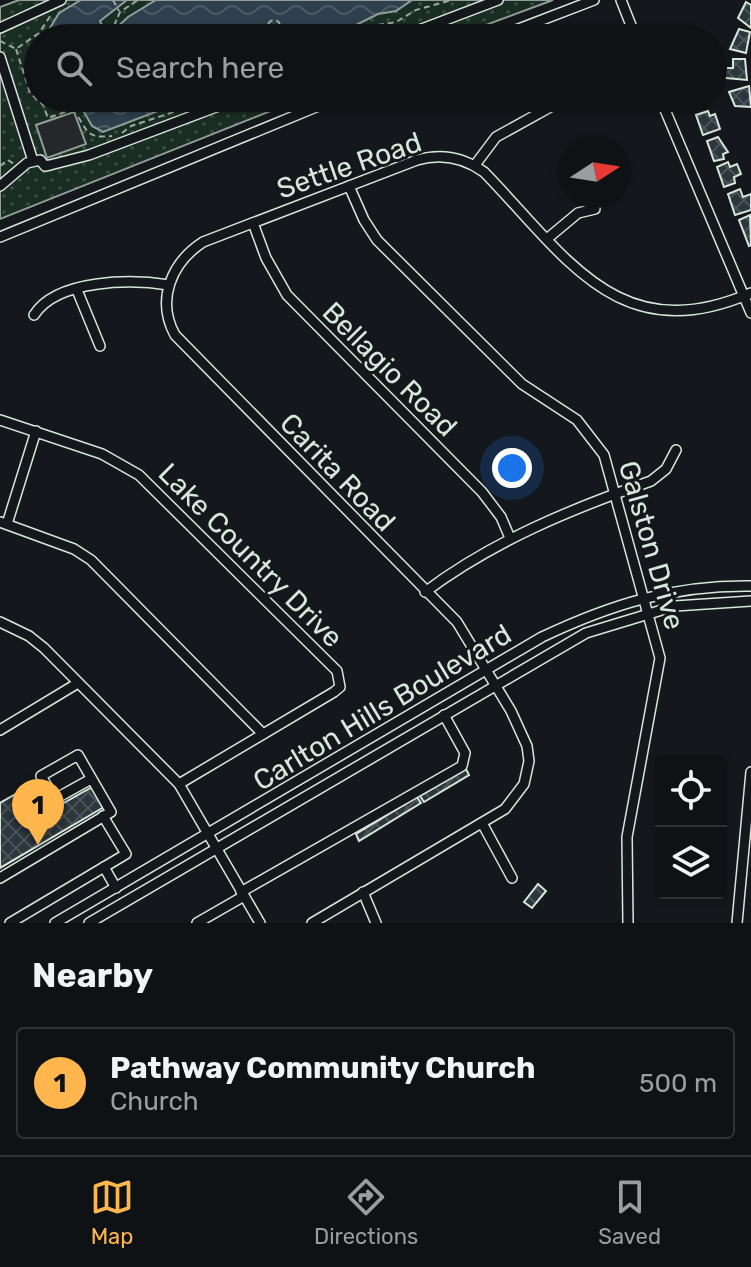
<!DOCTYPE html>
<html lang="en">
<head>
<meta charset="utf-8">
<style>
	body { margin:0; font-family:Rubik,sans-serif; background:#1d2022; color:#f1f3f6 }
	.controls { position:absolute; right:24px; bottom:24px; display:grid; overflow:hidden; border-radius:8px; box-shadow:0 2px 6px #0004 }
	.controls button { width:72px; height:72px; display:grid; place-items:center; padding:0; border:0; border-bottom:2px solid #2f3234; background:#0f1215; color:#f1f3f6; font:40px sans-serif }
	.compass { position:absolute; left:559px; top:136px; width:72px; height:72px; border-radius:50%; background:#0f1215; box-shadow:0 2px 6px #0004; rotate:78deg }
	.you { position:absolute; left:512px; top:468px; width:28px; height:28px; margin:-20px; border:6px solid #fff; border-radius:50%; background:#1a73e8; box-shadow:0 0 0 12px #1a73e833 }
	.badge { display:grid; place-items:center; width:52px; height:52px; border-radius:50%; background:#ffb74d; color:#111; font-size:26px; font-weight:700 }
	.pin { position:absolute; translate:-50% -66px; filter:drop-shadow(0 2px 4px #0008) }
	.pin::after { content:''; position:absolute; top:42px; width:28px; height:24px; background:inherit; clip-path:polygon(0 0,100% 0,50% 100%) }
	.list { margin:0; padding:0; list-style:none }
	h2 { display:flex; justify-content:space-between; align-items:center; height:104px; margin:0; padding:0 32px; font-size:34px }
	h2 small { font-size:26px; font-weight:400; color:#9b9ea0 }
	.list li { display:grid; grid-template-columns:52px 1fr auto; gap:24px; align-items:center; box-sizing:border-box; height:112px; margin:0 16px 16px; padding:0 16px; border:2px solid #2f3234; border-radius:8px }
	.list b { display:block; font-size:30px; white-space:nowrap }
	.list p { margin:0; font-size:26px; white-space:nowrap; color:#9b9ea0 }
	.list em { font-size:26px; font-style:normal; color:#9b9ea0 }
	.icon { flex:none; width:44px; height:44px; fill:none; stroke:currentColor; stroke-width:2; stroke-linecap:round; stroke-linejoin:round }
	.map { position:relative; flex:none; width:751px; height:923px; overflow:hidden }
	.search { position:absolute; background:#0f1215; box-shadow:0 2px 6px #0004; left:24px; right:24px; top:24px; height:88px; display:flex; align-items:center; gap:20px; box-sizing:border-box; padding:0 28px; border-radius:44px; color:#9b9ea0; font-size:30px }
	.sheet { height:232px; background:#0f1215 }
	nav { display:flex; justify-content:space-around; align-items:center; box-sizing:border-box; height:112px; border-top:2px solid #2f3234; background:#0f1215; font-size:22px; color:#9b9ea0 }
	nav a { display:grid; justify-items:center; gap:4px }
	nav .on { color:#ffb74d }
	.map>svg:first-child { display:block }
	.grass { fill:url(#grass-dots); stroke:#939e99; stroke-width:2 }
	.parking { fill:#24282b; stroke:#939e99; stroke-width:2 }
	.water { fill:url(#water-waves); stroke:#939e99; stroke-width:2 }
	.building { fill:url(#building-cross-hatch); stroke:#d8e6dc; stroke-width:2 }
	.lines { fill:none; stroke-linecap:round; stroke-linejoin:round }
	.minor-casing { stroke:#d8e6dc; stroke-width:12 }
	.path { stroke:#9da8a2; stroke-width:2; stroke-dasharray:6 4; stroke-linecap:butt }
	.minor { stroke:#14181c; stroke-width:9 }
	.labels { text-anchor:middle; stroke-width:6; stroke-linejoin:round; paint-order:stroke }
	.street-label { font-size:28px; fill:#d8e6dc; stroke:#14181c }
</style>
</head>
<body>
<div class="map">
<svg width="751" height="923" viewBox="0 0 751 923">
	<defs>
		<pattern id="grass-dots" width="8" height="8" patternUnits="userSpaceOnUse" patternTransform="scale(2)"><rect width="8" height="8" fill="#1a2d24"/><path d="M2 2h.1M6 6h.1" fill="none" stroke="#3b4b43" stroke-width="1.8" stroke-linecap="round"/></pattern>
		<pattern id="water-waves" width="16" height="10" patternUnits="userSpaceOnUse" patternTransform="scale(2)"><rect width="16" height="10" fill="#2f3f4d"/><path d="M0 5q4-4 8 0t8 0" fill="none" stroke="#4c5b66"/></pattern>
		<pattern id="building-cross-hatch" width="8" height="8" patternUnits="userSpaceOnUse" patternTransform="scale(2)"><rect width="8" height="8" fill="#2c363c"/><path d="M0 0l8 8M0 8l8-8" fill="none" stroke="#4a5358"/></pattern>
	</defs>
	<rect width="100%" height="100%" fill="#14181c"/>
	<!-- grass -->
	<path class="grass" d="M19,0H553L451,38H38V98H303L0,219V7Z"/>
	<!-- parking -->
	<path class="parking" d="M74,112L86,144L47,158L36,125Z"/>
	<!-- water -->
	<g class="water">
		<path d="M81,0H127L100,21L103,28L113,31L128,17L156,0H412L396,11L378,14L330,38H44L59,13Z"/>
		<path d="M76,98H192L103,132L92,126Z"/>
	</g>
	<!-- building -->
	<g class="building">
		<path d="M746,2L751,5V28L738,18Z"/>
		<path d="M739,29L750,32L746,53L730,49Z"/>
		<path d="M733,59H745L747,80L726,78L722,68H733Z"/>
		<path d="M749,86L751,107L735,106L729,92Z"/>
		<path d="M708,111L710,116L715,114L720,129L703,135L696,115Z"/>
		<path d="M718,137L728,152L723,154L724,159L714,161L707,141Z"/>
		<path d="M728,162L730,167L737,164L741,174L734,177L735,183L724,187L717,167Z"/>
		<path d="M740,189L743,197L751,194V210L735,215L728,194Z"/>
		<path d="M750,215L751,245L749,246L739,220Z"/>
		<path d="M466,769L469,775L424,802L420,796Z"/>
		<path d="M35,783L47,804L57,799L60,805L92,787L104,807L0,868V803Z"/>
		<path d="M417,797L421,803L359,841L356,834Z"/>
		<path d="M538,884L546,891L532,908L524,902Z"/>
	</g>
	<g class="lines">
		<defs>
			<g id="minor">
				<path d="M621,0L636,38"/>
				<path d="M0,28L61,0"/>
				<path d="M398,38L498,0"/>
				<path d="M495,38L594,0"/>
				<path d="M0,57L33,161"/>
				<path d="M660,98L751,313"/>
				<path d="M475,165L496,137L552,106"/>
				<path d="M0,186L27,163L40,160L45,166L50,165L89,155L240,98"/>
				<path d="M349,186L364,220L377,240L522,384L577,420L604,455L660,658L627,837L628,923"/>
				<path d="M253,223L266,258L287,295L482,492L501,517L510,538"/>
				<path d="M0,237L338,98"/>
				<path d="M548,238L578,213L595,209"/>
				<path d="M77,290L100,346"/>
				<path d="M34,315C57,279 131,279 169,285"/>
				<path d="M0,420L102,454L139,475L337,671L340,687L334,692L179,784"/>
				<path d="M0,522L74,549L91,560L263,734"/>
				<path d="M7,524L36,431"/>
				<path d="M425,592C493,541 571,509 651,481L666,469L676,450"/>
				<path d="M0,622L29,636L44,648L179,784L260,923"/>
				<path d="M0,730L78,683"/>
				<path d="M482,823L512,878"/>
				<path d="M104,867L116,888"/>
				<path d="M0,878L111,812L78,755L41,776L55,799L91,779"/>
				<path d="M241,892L462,766L465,753L444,715"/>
				<path d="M363,892L376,923"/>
				<path d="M10,923L126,854L103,816"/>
				<path d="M55,923L542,637C612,604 673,585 751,586"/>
				<path d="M89,923L586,633L675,606L751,601"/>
				<path d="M197,923L244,896"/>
				<path d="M312,923L505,809L524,784L529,761L527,746L511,711L457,622L175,335C156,300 171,263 203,242L417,160C441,153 463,157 484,172C567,257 618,350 751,293"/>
				<path d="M737,923L751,772"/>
			</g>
		</defs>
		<!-- minor casing -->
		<use href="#minor" class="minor-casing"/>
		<!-- path -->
		<g class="path">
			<path d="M113,0L119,11"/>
			<circle cx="274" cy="26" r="6"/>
			<path d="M114,26L120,12L138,0"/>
			<path d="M351,38L372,26L396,22L416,10L452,0"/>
			<path d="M0,41L16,49L39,33L51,15"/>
			<path d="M16,49L30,93L43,105L48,118L71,110L75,100"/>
			<path d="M71,110C89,124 80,140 112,136"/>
			<path d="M122,133L131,126L201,103"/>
			<path d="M0,166L8,160L14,164"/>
		</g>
		<!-- minor -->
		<use href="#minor" class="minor"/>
	</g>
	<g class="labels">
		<!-- street labels -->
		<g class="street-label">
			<text transform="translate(349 165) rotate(-19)" y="10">Settle Road</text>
			<text transform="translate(390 369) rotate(45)" y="10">Bellagio Road</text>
			<text transform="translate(338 472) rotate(46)" y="10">Carita Road</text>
			<text transform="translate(652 545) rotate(74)" y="10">Galston Drive</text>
			<text transform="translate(251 555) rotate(45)" y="10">Lake Country Drive</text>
			<text transform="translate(382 707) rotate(-31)" y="10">Carlton Hills Boulevard</text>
		</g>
	</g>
</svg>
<div class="controls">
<button><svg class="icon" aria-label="locate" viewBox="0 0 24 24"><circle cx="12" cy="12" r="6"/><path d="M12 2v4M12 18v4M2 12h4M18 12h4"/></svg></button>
<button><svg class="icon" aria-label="layers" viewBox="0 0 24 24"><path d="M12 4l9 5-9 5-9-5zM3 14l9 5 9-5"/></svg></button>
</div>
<svg class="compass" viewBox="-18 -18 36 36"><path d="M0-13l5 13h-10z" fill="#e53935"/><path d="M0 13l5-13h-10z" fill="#9b9ea0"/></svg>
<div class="you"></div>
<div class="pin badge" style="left:38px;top:845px">1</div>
<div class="search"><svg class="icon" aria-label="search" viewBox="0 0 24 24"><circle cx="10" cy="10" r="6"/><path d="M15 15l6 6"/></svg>Search here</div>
</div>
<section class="sheet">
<h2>Nearby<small></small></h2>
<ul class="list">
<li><span class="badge">1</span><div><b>Pathway Community Church</b><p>Church</p></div><em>500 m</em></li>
</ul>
</section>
<nav>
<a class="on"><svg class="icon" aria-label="map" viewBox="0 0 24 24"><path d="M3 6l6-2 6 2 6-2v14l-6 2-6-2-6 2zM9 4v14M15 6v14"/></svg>Map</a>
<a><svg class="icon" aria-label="directions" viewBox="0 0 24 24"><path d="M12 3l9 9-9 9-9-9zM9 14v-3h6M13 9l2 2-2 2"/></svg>Directions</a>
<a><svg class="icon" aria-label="saved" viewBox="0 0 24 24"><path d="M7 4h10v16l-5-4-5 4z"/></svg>Saved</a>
</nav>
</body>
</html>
